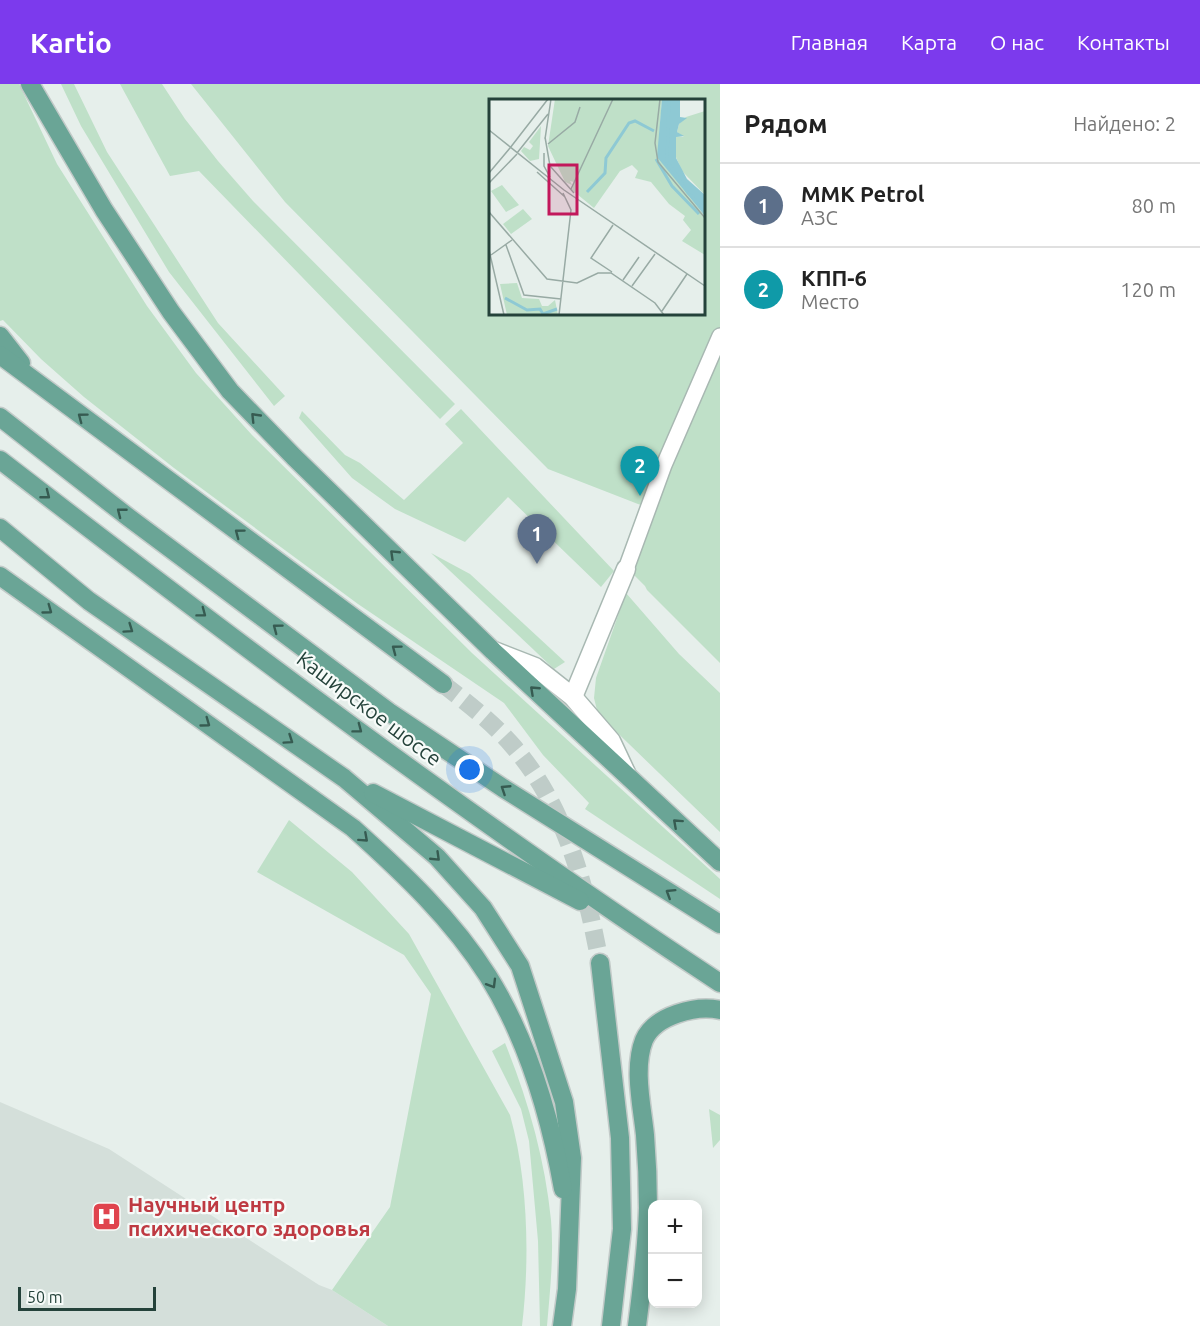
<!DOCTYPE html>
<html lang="ru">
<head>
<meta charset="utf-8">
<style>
	body { margin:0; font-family:Ubuntu,sans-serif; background:#f6f6f6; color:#222 }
	.controls { position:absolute; right:18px; bottom:18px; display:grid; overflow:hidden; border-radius:12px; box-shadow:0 3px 15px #0003 }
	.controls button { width:54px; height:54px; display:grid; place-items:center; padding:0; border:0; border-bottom:2px solid #e0e0e0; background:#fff; color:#222; font:30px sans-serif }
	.scale { position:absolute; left:18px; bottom:15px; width:138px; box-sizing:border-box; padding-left:6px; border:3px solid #24423a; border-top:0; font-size:16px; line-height:21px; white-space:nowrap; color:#24423a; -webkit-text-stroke:4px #f7fbf9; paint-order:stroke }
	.you { position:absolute; left:470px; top:686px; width:21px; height:21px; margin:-15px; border:4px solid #fff; border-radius:50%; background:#1a73e8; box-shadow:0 0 0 9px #1a73e833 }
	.badge { display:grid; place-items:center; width:39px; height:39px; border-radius:50%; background:#7c3aed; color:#fff; font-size:20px; font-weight:700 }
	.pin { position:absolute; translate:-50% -50px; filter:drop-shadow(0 2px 3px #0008) }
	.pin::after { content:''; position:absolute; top:32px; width:21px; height:18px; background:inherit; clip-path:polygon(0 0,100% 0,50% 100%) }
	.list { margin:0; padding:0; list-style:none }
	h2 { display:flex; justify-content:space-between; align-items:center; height:78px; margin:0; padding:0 24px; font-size:26px }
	h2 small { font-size:20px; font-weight:400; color:#767676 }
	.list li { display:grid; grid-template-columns:39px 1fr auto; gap:18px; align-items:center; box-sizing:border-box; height:84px; padding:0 24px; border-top:2px solid #e0e0e0 }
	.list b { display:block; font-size:22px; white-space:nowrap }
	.list p { margin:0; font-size:20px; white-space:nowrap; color:#767676 }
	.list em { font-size:20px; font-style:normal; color:#767676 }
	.map { position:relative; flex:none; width:720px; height:1242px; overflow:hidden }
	header { display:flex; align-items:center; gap:36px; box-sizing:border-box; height:84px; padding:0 30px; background:#7c3aed; color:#fff }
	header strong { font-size:28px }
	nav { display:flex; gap:33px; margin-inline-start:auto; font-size:21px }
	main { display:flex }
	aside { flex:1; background:#fff }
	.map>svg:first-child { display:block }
	.built { fill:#d4dfda }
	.green { fill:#bfe0c8; fill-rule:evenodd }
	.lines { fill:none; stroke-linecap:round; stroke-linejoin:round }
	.primary-tunnel { stroke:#bfccc8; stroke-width:18; stroke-dasharray:18 9; stroke-linecap:butt }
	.pedestrian-casing { stroke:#a8b8b2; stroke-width:18 }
	.minor-casing { stroke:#a8b8b2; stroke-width:21 }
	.primary-casing { stroke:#c2cac8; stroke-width:21 }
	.pedestrian { stroke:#fff; stroke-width:15 }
	.minor { stroke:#fff; stroke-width:18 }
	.primary { stroke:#6aa596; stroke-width:18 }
	.oneway { stroke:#365b51 }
	.labels { text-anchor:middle; stroke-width:4.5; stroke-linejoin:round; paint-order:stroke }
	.street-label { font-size:21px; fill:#24423a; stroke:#f7fbf9 }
	.health-label { font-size:21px; font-weight:bold; fill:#be3a42; stroke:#f7fbf9; text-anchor:start }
	.inset-river { fill:none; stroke:#8ec9d4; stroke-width:3 }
	.inset-road { fill:none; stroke:#98aaa4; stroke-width:1.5 }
	.view { fill:#c2185b; fill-opacity:0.15; stroke:#c2185b; stroke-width:3 }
	.inset-edge { fill:none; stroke:#24423a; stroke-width:3 }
</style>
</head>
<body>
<header>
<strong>Kartio</strong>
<nav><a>Главная</a><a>Карта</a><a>О нас</a><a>Контакты</a></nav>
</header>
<main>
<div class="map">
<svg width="720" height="1242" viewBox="0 0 720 1242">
	<rect width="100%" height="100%" fill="#e6efeb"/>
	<!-- built -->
	<path class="built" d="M0,1018L109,1065L319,1201L332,1206L388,1242H0Z"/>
	<!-- green -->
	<g class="green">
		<path d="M0,0H19L57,80L147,222L196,289L252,351L472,569L720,795V815L585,725L589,719L543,671L504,619L358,520L174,384L84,313L41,275L3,236L0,237Z"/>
		<path d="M61,0H74L107,68L218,239L285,312L274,322L169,188L81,42Z"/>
		<path d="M120,0H162L185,35L218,77L253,117L455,320L440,335L199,87L170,92Z"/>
		<path d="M191,0H720V579L647,506L645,502L633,490L656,427L548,385L285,118ZM490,16H704V230H490Z"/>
		<path d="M461,325L614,487L601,503L508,413L465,458L395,425L352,394L299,334L302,327L345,371L360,379L404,416L463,359L445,340Z"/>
		<path d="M431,469L470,490L565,578L554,585Z"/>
		<path d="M626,509L679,570L720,609V748L598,630L594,614L596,594Z"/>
		<path d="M289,736L352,788L409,850L510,1031C528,1095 530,1175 522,1242H388L332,1206L390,1123L431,910L404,871L257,788Z"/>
		<path d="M505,959C528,1016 545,1075 551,1136C554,1171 550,1207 547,1242H540L538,1157L529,1057L521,1025L492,967Z"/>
		<path d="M709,1025L720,1031V1056L713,1064Z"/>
	</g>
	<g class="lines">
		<!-- primary-tunnel -->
		<path class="primary-tunnel" d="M443,600C467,619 491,637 512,661C565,721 586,803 600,879"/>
		<defs>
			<path id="pedestrian" d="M626,485L664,381L720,252"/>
			<g id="minor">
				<path d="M494,567L535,583L573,613L611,657L627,691"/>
				<path d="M573,613L626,485"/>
			</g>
			<g id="primary">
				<path d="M30,0L104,126L171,228L230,307L294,373L493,567L720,778"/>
				<path d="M0,252L21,279"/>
				<path d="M0,271L443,600"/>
				<path d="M0,333L128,433L389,628L503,704L720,840"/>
				<path d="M0,376C235,557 472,736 720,899"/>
				<path d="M0,444L89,517L344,694L437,773L483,824L520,882L564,1018L572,1074L567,1205L562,1242"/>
				<path d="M0,492L353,744C403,789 452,835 488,892C528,956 550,1032 563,1105"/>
				<path d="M373,709L580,817"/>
				<path d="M600,879L620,1054L622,1145L611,1242"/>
				<path d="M637,1242C642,1203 647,1163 648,1124C648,1100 647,1075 645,1051C642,1022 633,984 644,956C655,931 696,921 720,926"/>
			</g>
		</defs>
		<!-- pedestrian casing -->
		<use href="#pedestrian" class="pedestrian-casing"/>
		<!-- minor casing -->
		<use href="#minor" class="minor-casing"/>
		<!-- primary casing -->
		<use href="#primary" class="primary-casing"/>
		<!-- pedestrian -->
		<use href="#pedestrian" class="pedestrian"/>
		<!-- minor -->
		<use href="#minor" class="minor"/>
		<!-- primary -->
		<use href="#primary" class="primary"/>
	</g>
	<!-- one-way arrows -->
	<defs><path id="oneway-chevron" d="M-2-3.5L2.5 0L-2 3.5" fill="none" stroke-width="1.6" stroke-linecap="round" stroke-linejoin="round" transform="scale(1.5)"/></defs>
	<g class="oneway">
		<use href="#oneway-chevron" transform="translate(82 333) rotate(-143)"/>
		<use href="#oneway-chevron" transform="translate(255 333) rotate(-134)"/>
		<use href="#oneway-chevron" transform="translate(46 411) rotate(38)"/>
		<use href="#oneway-chevron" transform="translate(121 428) rotate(-142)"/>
		<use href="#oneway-chevron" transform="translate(239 449) rotate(-143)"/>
		<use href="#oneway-chevron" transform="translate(394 470) rotate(-136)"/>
		<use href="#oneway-chevron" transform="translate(48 526) rotate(36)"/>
		<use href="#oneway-chevron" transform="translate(202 529) rotate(37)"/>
		<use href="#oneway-chevron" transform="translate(277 544) rotate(-143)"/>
		<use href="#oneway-chevron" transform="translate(129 545) rotate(35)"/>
		<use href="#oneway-chevron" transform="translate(396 565) rotate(-143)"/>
		<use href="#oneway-chevron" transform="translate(534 606) rotate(-137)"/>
		<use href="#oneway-chevron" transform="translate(206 639) rotate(36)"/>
		<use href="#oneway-chevron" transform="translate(358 645) rotate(37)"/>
		<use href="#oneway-chevron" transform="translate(289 656) rotate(34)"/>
		<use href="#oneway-chevron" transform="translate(505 705) rotate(-147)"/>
		<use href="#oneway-chevron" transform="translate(677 739) rotate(-138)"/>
		<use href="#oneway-chevron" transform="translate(364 754) rotate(42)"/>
		<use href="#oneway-chevron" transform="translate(436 773) rotate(44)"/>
		<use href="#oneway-chevron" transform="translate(670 809) rotate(-148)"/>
		<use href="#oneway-chevron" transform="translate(492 900) rotate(59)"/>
	</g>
	<!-- icons -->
	<defs>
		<symbol id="hospital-square" viewBox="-11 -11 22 22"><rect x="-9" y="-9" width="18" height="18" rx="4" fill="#e0444e" stroke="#f7fbf9"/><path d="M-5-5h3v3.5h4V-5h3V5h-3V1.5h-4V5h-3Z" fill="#fff"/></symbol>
	</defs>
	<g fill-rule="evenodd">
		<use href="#hospital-square" x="90" y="1116" width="33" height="33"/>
	</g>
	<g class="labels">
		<!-- street labels -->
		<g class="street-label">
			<text transform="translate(369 625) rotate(37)" y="7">Каширское шоссе</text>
		</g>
		<!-- health labels -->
		<g class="health-label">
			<text x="128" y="1128">Научный центр<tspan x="128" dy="24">психического здоровья</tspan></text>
		</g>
	</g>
	<!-- overview -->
	<g transform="translate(489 15)">
		<rect width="216" height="216" fill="#e6efeb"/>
		<path d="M66,0H173L169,58L216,117V156L193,142L202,131L194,121L196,117L180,105L162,83L146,79L149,72L143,66L131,72L105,109L83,91L85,83L81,82L83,86L76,83L59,47ZM216,12V96L193,72L186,56L187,37L195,38L188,33L190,25L197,18ZM52,27L50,60L41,62L32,52L35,48L41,51L44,47L40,43ZM13,86L30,106L17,113L2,92ZM34,110L43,120L22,135L14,125ZM28,184L33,199L50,200L53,207H59L66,201L69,216H18L11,185Z" fill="#bfe0c8"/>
		<path d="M173,0H191V18L198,19L190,25L188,33L195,37L187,38V59L198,80L216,96V117L168,58Z" fill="#8ec9d4"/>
		<path class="inset-river" d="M180,0L178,62L199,94L216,110M167,60L183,87L210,115M98,93L116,74L117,59L140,24L146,22L165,32M16,199L38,211L51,210L54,215L68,210"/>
		<path class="inset-road" d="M171,0L166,44L169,63L216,119M0,31L75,91L216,187M56,38L61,67L85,94M56,40L62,0M59,45L86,23L91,8M21,49L59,0M28,54L59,15M55,54V67L61,78M48,73L76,98M0,74L21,49M0,84L28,55M82,90L124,0M0,113L58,180L88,184L109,174H122L166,204L175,216M17,146L35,196L72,200M0,151L15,216M2,156L23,141M123,173L102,159L124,126M134,181L150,158M143,187L166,155M173,212L198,175M70,216L82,111L74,94"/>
		<path class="view" d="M60,66H88V115H60Z"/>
		<rect width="216" height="216" class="inset-edge"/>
	</g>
</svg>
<div class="controls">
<button>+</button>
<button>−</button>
</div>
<div class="scale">50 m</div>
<div class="you"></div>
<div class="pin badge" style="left:537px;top:480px;background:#5c6f8a">1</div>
<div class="pin badge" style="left:640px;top:412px;background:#0f9aa8">2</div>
</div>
<aside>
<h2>Рядом<small>Найдено: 2</small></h2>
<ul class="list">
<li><span class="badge" style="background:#5c6f8a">1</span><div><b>ММК Petrol</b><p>АЗС</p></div><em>80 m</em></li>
<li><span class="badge" style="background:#0f9aa8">2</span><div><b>КПП-6</b><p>Место</p></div><em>120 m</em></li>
</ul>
</aside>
</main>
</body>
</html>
